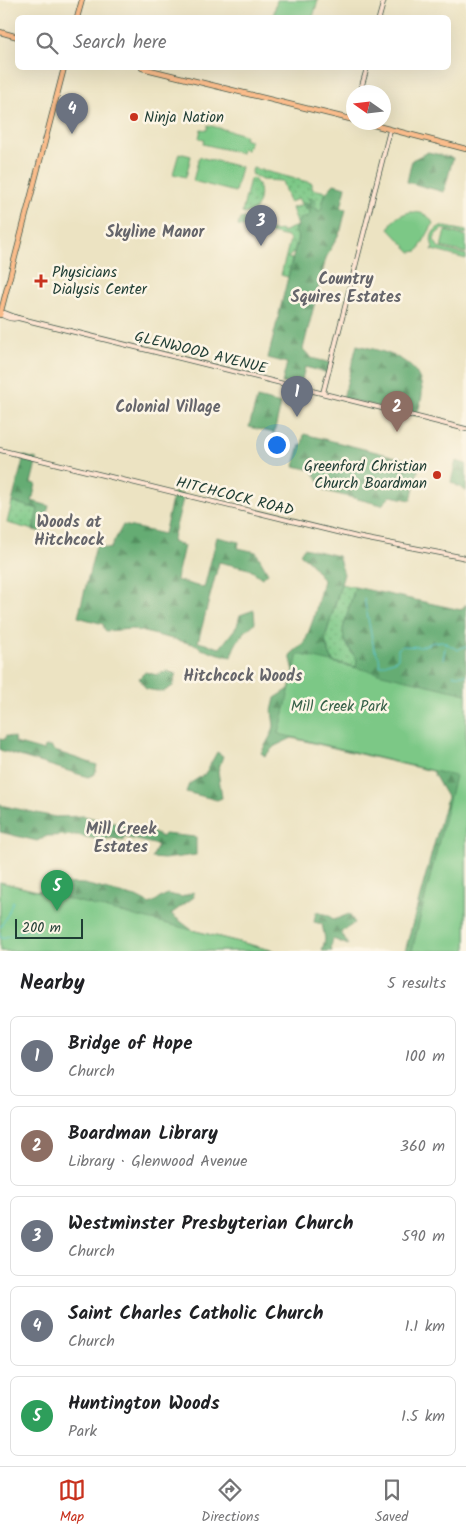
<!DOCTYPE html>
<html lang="en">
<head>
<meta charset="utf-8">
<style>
	body { margin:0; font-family:Kalam,sans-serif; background:#f2f2f2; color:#202124 }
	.compass { position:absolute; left:346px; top:85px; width:45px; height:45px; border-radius:50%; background:#fff; box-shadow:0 5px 20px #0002; rotate:284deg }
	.scale { position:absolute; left:15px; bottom:12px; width:68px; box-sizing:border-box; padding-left:5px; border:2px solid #1f3d34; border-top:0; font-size:14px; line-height:18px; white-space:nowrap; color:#1f3d34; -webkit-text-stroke:4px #fcf5e5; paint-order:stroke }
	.you { position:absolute; left:276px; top:444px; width:18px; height:18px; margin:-12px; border:4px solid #fff; border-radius:50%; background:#1a73e8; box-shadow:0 0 0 8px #1a73e833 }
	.badge { display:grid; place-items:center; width:32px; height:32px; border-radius:50%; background:#c8321e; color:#fff; font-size:16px; font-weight:700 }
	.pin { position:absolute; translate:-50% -41px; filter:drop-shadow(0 1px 2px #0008) }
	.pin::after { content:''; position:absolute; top:26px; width:18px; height:15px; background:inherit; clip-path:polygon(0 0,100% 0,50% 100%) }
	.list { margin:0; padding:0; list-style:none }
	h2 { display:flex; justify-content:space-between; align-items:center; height:65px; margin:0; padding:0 20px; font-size:21px }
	h2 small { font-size:16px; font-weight:400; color:#757577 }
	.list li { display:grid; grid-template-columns:32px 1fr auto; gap:15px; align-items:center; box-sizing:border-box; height:80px; margin:0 10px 10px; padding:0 10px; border:1px solid #e0e0e0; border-radius:8px }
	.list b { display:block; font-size:19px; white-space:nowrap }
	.list p { margin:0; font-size:16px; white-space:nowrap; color:#757577 }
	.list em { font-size:16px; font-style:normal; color:#757577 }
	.icon { flex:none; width:28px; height:28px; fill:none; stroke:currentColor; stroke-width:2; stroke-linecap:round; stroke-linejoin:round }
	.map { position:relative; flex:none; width:466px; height:951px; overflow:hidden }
	.search { position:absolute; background:#fff; box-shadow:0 5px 20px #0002; left:15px; right:15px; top:15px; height:55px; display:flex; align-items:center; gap:12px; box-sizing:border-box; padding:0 18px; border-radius:8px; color:#757577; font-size:19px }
	.sheet { height:515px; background:#fff }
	nav { display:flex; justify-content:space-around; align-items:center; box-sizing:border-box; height:70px; border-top:1px solid #e0e0e0; background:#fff; font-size:14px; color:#757577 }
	nav a { display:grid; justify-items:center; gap:2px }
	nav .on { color:#c8321e }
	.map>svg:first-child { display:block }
	.grass { fill:url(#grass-dots); stroke:#4e825d }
	.forest { fill:url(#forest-firs); stroke:#427454 }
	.park { fill:#7cc886; stroke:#4e825d }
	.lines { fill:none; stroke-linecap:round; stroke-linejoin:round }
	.stream { stroke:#55c3cb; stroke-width:1 }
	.secondary-casing { stroke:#3e5649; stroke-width:5.5 }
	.primary-casing { stroke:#3e5649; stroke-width:6 }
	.secondary { stroke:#fde4d1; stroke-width:4 }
	.primary { stroke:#fabc8b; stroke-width:4.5 }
	.poi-dot { fill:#c8321e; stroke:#fcf5e5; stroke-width:2 }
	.labels { text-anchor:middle; stroke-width:5; stroke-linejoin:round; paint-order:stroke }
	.poi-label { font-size:15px; fill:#1f3d34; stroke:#fcf5e5; text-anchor:start }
	.street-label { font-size:15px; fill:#1f3d34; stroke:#fcf5e5 }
	.park-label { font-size:15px; fill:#366048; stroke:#fcf5e5 }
	.neighbourhood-label { font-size:16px; font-weight:bold; fill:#65656b; stroke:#fcf5e5 }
</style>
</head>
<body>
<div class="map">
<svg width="466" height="951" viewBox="0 0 466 951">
	<defs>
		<pattern id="grass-dots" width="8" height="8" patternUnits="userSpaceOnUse" patternTransform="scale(1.25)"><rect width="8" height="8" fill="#7cc886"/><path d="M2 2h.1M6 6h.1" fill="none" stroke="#65a46e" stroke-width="1.8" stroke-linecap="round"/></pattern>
		<pattern id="forest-firs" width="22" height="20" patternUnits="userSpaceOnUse" patternTransform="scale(1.25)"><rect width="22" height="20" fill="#65ac73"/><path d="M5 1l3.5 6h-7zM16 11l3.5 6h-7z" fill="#538d5f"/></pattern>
	</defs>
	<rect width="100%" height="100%" fill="#fcf5e5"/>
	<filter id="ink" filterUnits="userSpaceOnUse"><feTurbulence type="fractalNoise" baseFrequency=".02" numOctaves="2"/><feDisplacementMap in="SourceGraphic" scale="10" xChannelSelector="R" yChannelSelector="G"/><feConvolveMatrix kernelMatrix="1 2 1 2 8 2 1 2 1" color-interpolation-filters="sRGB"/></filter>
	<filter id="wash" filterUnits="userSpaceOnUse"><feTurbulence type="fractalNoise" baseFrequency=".0096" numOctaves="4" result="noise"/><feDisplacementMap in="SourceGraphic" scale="20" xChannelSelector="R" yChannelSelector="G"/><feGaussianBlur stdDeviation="1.12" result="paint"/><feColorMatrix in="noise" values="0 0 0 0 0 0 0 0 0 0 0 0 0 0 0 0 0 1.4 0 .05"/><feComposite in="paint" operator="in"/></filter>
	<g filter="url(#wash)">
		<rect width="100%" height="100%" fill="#ece3c2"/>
		<!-- grass -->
		<g class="grass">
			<path d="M253,168L312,183V189L327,192L321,211L318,212L315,207L314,199L311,201L310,205L306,202L307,208L310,212L307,217H302L297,223L292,208L301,205L299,199L289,202L282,181L262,180L251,174Z"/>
			<path d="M253,178C262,187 261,199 255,210L244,214L242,213L250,179Z"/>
			<path d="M244,218L254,226L274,231L281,230L282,232L297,226L295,231L298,237L294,252L288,258L292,259L288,277L281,275L290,240L288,237L238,226L240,219Z"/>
			<path d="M12,502L39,508L33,530L7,523Z"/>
			<path d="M341,584L355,587L343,629L351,652L358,660L356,667L333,662L326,645L325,638Z"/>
		</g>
		<!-- forest -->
		<g class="forest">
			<path d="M428,152L453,158L444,192L407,182L412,160Z"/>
			<path d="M334,184L346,187L341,208L346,209L341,230L326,258L303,349L311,358L331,363L328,373L305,367L300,388L282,383L287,363L268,358L298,237L295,231L298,226L297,223L303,217H307L310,212L304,207L303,204L306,202L310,205L311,202L309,199L313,198L316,203L315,207L318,211L321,210L325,194Z"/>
			<path d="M357,345C382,351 419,358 422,389C423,398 419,407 417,416L343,398Z"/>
			<path d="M257,398L281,404L274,433L249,427Z"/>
			<path d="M304,434L420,463L411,500L391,496L382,505L325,491L312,470L294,466L300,445H302Z"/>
			<path d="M24,456L37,459L31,483L36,484L32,501L49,506L42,532L33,530L38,509L12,502Z"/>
			<path d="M456,461L466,464V491L451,482Z"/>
			<path d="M174,492L184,495L172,542L184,546L176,580L204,588L217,537L239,542L238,548L256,552L268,573L262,578L249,569L219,562L198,642L220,648L237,626L240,615L254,610L255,623C243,633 235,641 231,657L201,649L197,645L132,629L105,631L103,624L78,617L96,546L110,549L123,525L164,534Z"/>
			<path d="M304,548L338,556L344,574L325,638L326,645L333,662L356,667L357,660L344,640L343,629L355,587L461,610L466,604V951H405L447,797L432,771L292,738L275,746L265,756L261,753L272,733L274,726L272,711L275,698L289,689L294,671L290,655L305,642L314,617L323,580L310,562L300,554Z"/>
			<path d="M166,671L176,674L173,686L163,692L146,689L139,678L145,672L157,675Z"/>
			<path d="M6,736L14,738L15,743L44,751L45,747H51L55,751L97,765L95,774L88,777L0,750V739L4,740Z"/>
			<path d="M217,752L223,756L218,771L222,798L217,800L186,792L189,784L205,774Z"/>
			<path d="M0,805L55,817L84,816L152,832L162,837L164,834L196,837V855L164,859L152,858L158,845L124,837L123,841L112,838L99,840L77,835L47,836L37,841L0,832Z"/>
			<path d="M0,882L37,891L55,883L84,884L136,897L150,904L167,894L182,897L193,892L194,897L171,914L192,930L275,951H0Z"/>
			<path d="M316,912L328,915L334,920L349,914L355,923L341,932L348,945L333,939L331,948L332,951H322L325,939L322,924L314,922Z"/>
		</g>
		<!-- park -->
		<g class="park">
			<path d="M277,0H318L313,17H273Z"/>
			<path d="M208,125L245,135L244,139L250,141L247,150L242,149L241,153L203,144L204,140L199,138L201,129L207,130Z"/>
			<path d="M179,153L191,156L186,177L173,174Z"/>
			<path d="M199,157L241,167L235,192L193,181Z"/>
			<path d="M410,212C420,212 430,214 433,224L418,251L411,252L389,229C392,218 400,215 410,212Z"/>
			<path d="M441,226L466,231V234L442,229L436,234L434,240L439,248L466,255V259L432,250L433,247C429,238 432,230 441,226Z"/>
			<path d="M445,231L466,236V253L441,247Z"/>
			<path d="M298,654L466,694V951H412L455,776L279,734Z"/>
			<path d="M0,882L275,951H0Z"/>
		</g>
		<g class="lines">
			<!-- stream -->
			<g class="stream">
				<path d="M364,598L374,649L379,657L380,666L396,660L398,658V649L402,646L420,647L434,642L442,641L458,650L463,647H466"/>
				<path d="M443,659L446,643"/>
				<path d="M453,675H466"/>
				<path d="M0,928L8,914L13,901"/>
				<path d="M0,932V937"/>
				<path d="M0,938C14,937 21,927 38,931"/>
			</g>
		</g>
	</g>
	<g filter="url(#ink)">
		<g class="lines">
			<defs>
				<g id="secondary">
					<path d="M379,18L384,0"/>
					<path d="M360,92L367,68"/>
					<path d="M0,313H5L18,318L466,429"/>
					<path d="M0,314C5,317 12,320 18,318"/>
					<path d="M323,393L390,130"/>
					<path d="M0,450L357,537L466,558"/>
				</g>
				<g id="primary">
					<path d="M77,18L82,0"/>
					<path d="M0,32L18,37"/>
					<path d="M142,68L354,120"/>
					<path d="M362,122L466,149"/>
					<path d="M0,315L64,68"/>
				</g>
			</defs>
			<!-- secondary casing -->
			<use href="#secondary" class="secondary-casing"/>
			<!-- primary casing -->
			<use href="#primary" class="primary-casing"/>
			<!-- secondary -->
			<use href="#secondary" class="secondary"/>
			<!-- primary -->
			<use href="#primary" class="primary"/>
		</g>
	</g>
	<!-- markers -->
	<g class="poi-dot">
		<circle cx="134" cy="117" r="5"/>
		<path d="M38.5 273.5h5v5h5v5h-5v5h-5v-5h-5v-5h5z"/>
		<circle cx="437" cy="475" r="5"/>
	</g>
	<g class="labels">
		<!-- poi labels -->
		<g class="poi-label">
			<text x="144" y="122">Ninja Nation</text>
			<text x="52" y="277">Physicians<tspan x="52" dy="17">Dialysis Center</tspan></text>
			<text x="427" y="471" text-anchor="end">Greenford Christian<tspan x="427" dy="17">Church Boardman</tspan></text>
		</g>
		<!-- street labels -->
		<g class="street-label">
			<text transform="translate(201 352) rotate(14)" y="5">GLENWOOD AVENUE</text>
			<text transform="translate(235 496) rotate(14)" y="5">HITCHCOCK ROAD</text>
		</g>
		<!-- park labels -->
		<g class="park-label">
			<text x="339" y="711">Mill Creek Park</text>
		</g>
		<!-- neighbourhood labels -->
		<g class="neighbourhood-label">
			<text x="155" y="237">Skyline Manor</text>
			<text x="346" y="284">Country<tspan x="346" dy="18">Squires Estates</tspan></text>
			<text x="168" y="412">Colonial Village</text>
			<text x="69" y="527">Woods at<tspan x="69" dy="18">Hitchcock</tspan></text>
			<text x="243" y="681">Hitchcock Woods</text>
			<text x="121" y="834">Mill Creek<tspan x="121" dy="18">Estates</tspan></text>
		</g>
	</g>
</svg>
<svg class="compass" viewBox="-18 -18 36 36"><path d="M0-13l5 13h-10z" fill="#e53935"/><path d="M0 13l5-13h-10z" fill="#757577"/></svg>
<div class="scale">200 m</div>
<div class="you"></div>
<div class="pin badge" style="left:297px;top:417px;background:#6b7280">1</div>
<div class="pin badge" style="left:397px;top:432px;background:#8d6e63">2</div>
<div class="pin badge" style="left:261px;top:246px;background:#6b7280">3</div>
<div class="pin badge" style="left:72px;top:134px;background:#6b7280">4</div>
<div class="pin badge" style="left:57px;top:911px;background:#2e9e5b">5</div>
<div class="search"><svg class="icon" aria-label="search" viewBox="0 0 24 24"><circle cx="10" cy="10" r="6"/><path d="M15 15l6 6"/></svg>Search here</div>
</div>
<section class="sheet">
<h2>Nearby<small>5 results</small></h2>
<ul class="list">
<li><span class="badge" style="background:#6b7280">1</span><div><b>Bridge of Hope</b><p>Church</p></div><em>100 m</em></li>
<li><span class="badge" style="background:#8d6e63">2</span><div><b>Boardman Library</b><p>Library · Glenwood Avenue</p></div><em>360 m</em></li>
<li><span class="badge" style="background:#6b7280">3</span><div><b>Westminster Presbyterian Church</b><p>Church</p></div><em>590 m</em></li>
<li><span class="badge" style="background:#6b7280">4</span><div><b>Saint Charles Catholic Church</b><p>Church</p></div><em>1.1 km</em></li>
<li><span class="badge" style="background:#2e9e5b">5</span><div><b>Huntington Woods</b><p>Park</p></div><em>1.5 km</em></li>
</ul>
</section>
<nav>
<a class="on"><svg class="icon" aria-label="map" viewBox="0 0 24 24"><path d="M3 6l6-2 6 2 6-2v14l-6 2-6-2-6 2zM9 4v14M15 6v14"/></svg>Map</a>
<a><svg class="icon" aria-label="directions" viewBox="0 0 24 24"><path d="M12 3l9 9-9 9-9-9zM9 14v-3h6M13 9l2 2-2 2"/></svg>Directions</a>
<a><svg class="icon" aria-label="saved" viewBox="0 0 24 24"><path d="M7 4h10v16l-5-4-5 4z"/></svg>Saved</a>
</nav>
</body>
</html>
